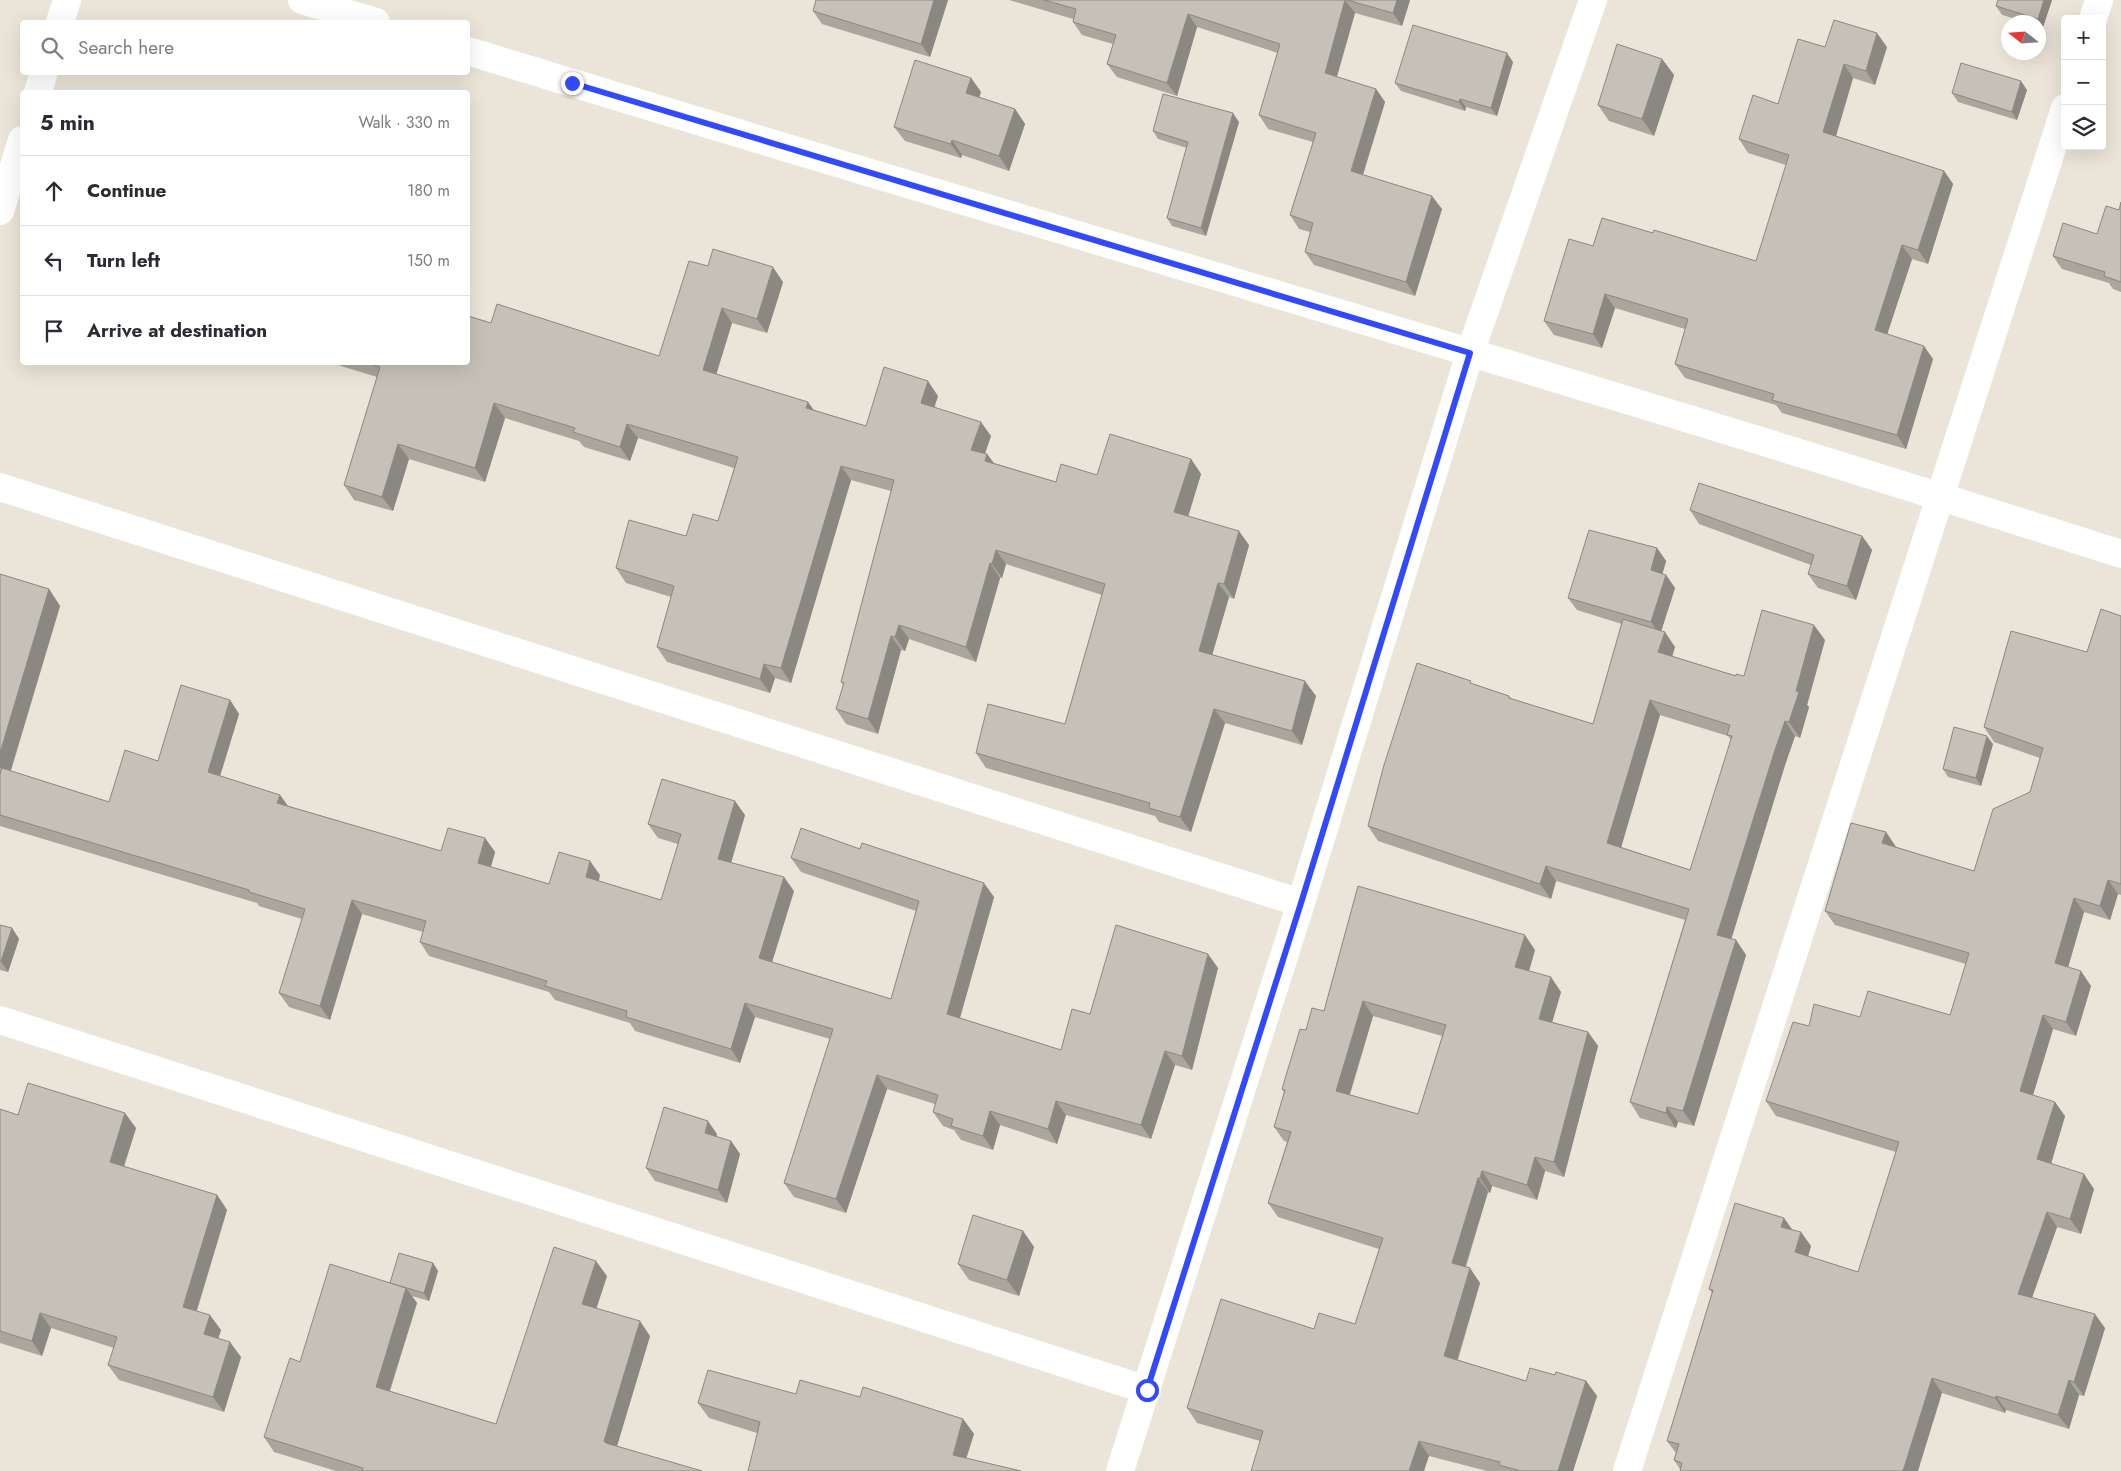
<!DOCTYPE html>
<html lang="en">
<head>
<meta charset="utf-8">
<style>
	body { margin:0; font-family:Jost,sans-serif; background:#f7f7f7; color:#2b2b33 }
	.controls { position:absolute; right:15px; top:15px; display:grid; overflow:hidden; border-radius:5px; box-shadow:0 5px 20px #0002 }
	.controls button { width:45px; height:45px; display:grid; place-items:center; padding:0; border:0; border-bottom:1px solid #e1e1e2; background:#fff; color:#2b2b33; font:25px sans-serif }
	.compass { position:absolute; left:2001px; top:15px; width:45px; height:45px; border-radius:50%; background:#fff; box-shadow:0 5px 20px #0002; rotate:287deg }
	.stop { position:absolute; width:15px; height:15px; margin:-11px; border:4px solid #3349fc; border-radius:50%; background:#fff }
	.stop.end { background:#3349fc; border-color:#fff; box-shadow:0 1px 5px #0008 }
	.list { margin:0; padding:0; list-style:none }
	h2 { display:flex; justify-content:space-between; align-items:center; height:65px; margin:0; padding:0 20px; font-size:21px }
	h2 small { font-size:16px; font-weight:400; color:#7c7c81 }
	.list li { display:grid; grid-template-columns:32px 1fr auto; gap:15px; align-items:center; box-sizing:border-box; height:70px; padding:0 20px; border-top:1px solid #e1e1e2 }
	.list b { display:block; font-size:19px; white-space:nowrap }
	.list em { font-size:16px; font-style:normal; color:#7c7c81 }
	.icon { flex:none; width:28px; height:28px; fill:none; stroke:currentColor; stroke-width:2; stroke-linecap:round; stroke-linejoin:round }
	.map { position:relative; flex:none; width:2121px; height:1471px; overflow:hidden }
	.search { position:absolute; background:#fff; box-shadow:0 5px 20px #0002; left:20px; top:20px; width:450px; height:55px; display:flex; align-items:center; gap:12px; box-sizing:border-box; padding:0 18px; border-radius:5px; color:#7c7c81; font-size:19px }
	.panel { position:absolute; background:#fff; box-shadow:0 5px 20px #0002; left:20px; top:90px; width:450px; height:275px; border-radius:5px }
	.map>svg:first-child { display:block }
	.lines { fill:none; stroke-linecap:round; stroke-linejoin:round }
	.minor { stroke:#fff; stroke-width:28 }
	.wall { fill:#aaa69e; fill-rule:evenodd }
	.shaded-wall { fill:#8b8781 }
	.building { fill:#c6c1b8; stroke:#8b8781; fill-rule:evenodd }
	.route { stroke:#3349fc; stroke-width:6 }
</style>
</head>
<body>
<div class="map">
<svg width="2121" height="1471" viewBox="0 0 2121 1471">
	<rect width="100%" height="100%" fill="#ebe4d8"/>
	<g class="lines">
		<!-- minor -->
		<g class="minor">
			<path d="M302,0L376,22"/>
			<path d="M2093,19L2099,0"/>
			<path d="M60,22L67,0"/>
			<path d="M468,51C1018,220 1572,378 2121,554"/>
			<path d="M38,92L44,72"/>
			<path d="M0,211L22,140"/>
			<path d="M0,487L1301,903"/>
			<path d="M0,1020L1147,1390"/>
			<path d="M1120,1471L1301,903L1470,353L1593,0"/>
			<path d="M1627,1471L2065,108"/>
		</g>
	</g>
	<!-- wall -->
	<g class="wall">
		<path d="M948,0L930,57L822,24L813,11Z"/>
		<path d="M1009,0H1410L1402,26L1355,13L1337,77L1376,89L1385,102L1363,175L1442,209L1415,296L1314,265L1305,252L1310,232L1299,229L1290,215L1313,142L1268,129L1259,115L1278,53L1197,27L1177,96L1117,77L1107,64L1113,44L1082,35L1073,22V19Z"/>
		<path d="M2052,0L2043,27L2038,26V22H2027L2002,15L1996,6Z"/>
		<path d="M1825,47H1887L1875,85L1853,78L1836,136L1944,171L1953,184L1928,264L1912,259L1887,334L1933,359L1906,449L1782,413L1776,405L1685,378L1675,364L1685,329L1615,308L1602,348L1554,335L1544,321L1593,246L1653,233L1756,261L1786,165L1748,153L1739,139L1778,104Z"/>
		<path d="M1662,59L1674,75L1654,136L1609,121L1598,105Z"/>
		<path d="M1513,62L1497,116L1466,107L1465,111L1401,91L1395,83Z"/>
		<path d="M971,78L981,92L979,97L1015,109L1025,124L1009,171L962,155L961,158L905,141L894,127Z"/>
		<path d="M2027,90L2017,120L1958,102L1952,93Z"/>
		<path d="M1239,122L1206,236L1172,226L1167,218L1187,148L1158,139L1153,131Z"/>
		<path d="M2121,202V292L2113,289L2109,283L2062,269L2053,256L2097,234L2119,210Z"/>
		<path d="M708,266L783,282L767,333L732,323L716,374L814,410L866,426L938,396L934,407L991,436L985,454H987L994,463L1056,482L1191,459L1201,474L1188,516L1249,545L1234,599L1229,597L1212,655L1316,696L1302,745L1225,723L1191,832L1159,822L1155,816L986,768L976,753L1065,724L1102,595L1006,564L1002,578H1000L976,662L909,639L905,651L901,650L878,734L846,724L836,709L843,685L841,682L891,491L851,480L791,683L775,678L770,693L667,662L657,647L671,597L626,583L616,568L718,521L734,468L638,438L630,461L584,447L579,441L505,418L485,482L409,459L393,511L354,500L344,485L377,377L328,362H468L491,323L659,356Z"/>
		<path d="M1690,510L1862,536L1872,550L1856,600L1818,588L1808,574L1811,565L1699,524Z"/>
		<path d="M1657,548L1666,561L1662,574L1666,575L1675,588L1661,631L1675,647L1672,656L1736,676H1744L1825,640L1807,705L1809,707L1800,738L1795,736L1785,765L1731,939L1736,940L1746,955L1694,1126L1678,1122L1676,1128L1640,1118L1630,1102L1685,920L1556,881L1551,899L1378,841L1368,826L1474,684L1509,696L1512,699L1593,724L1622,624L1577,610L1568,598ZM1660,715L1728,736L1731,740L1690,870L1621,847Z"/>
		<path d="M0,574L49,589L60,606L11,771L109,802L230,700L239,714L220,776L280,795L288,806L441,851L485,838L495,852L491,867L549,884L600,875L599,881L661,900L678,844L658,838L648,824L745,815L731,863L794,891L772,962L891,999L916,911L801,872L791,858L994,897L960,1018L1061,1050L1090,1014L1218,968L1192,1070L1175,1065L1151,1139L1066,1115L1057,1144L1000,1125L993,1150L961,1140L954,1130L943,1126L933,1112L935,1104L887,1089L846,1213L794,1197L784,1183L830,1039L755,1017L740,1063L635,1031L630,1023L555,1000L549,992L429,956L420,942L423,932L362,914L330,1020L289,1007L279,993L302,919L259,906L257,903L0,826Z"/>
		<path d="M2121,616V895L2118,894L2110,920L2084,912L2068,967L2091,986L2076,1036L2053,1029L2033,1095L2065,1116L2051,1164L2094,1189L2081,1234L2057,1227L2032,1298L2105,1328L2084,1396L2079,1395L2069,1429L2006,1410L2005,1413L1942,1393L1680,1469L1674,1460L1676,1453L1667,1441L1712,1293L1709,1289L1793,1230L1811,1246L1808,1256L1858,1272L1896,1152L1776,1116L1766,1101L1809,1026L1860,1017L1950,1015L1966,964L1835,925L1825,911L1886,832L1896,847L1974,871L2030,792L2040,758L1994,742L1984,727L2087,652Z"/>
		<path d="M1993,744L1981,786L1948,777L1943,769Z"/>
		<path d="M0,925L12,928L19,939L8,972L0,970Z"/>
		<path d="M1535,950L1529,971L1561,992L1552,1022L1588,1032L1598,1046L1564,1177L1545,1171L1537,1200L1492,1186L1490,1193L1488,1192L1466,1267L1480,1283L1458,1360L1526,1381L1555,1375L1586,1381L1597,1396L1573,1471H1487L1429,1456L1260,1441L1197,1423L1187,1408L1314,1329L1355,1324L1379,1249L1278,1217L1268,1203L1287,1142L1284,1141L1274,1127L1284,1093L1282,1089L1306,1030L1324,1011ZM1373,1016L1442,1036L1418,1114L1350,1095Z"/>
		<path d="M0,1109L18,1115L136,1128L124,1167L217,1195L227,1210L197,1311L221,1330L218,1338L241,1357L224,1412L119,1380L108,1365L114,1348L51,1328L42,1356L0,1343Z"/>
		<path d="M717,1134L716,1137L731,1141L740,1154L727,1203L655,1181L646,1168Z"/>
		<path d="M1023,1231L1034,1247L1019,1296L969,1280L958,1264Z"/>
		<path d="M433,1263L438,1271L429,1301L412,1296L417,1303L390,1391L496,1424L607,1276L596,1308L650,1336L617,1446L702,1471H336L274,1452L264,1437L300,1362L391,1283Z"/>
		<path d="M796,1394L860,1397L963,1419L974,1434L757,1433L709,1418L698,1403Z"/>
	</g>
	<!-- shaded-wall -->
	<g class="shaded-wall">
		<path d="M934,0H948L930,57L921,44Z"/>
		<path d="M1345,0L1355,13L1334,86L1325,73Z"/>
		<path d="M1397,0H1410L1402,26L1393,13Z"/>
		<path d="M2044,0H2052L2043,27L2038,19Z"/>
		<path d="M1188,14L1197,27L1177,96L1167,83Z"/>
		<path d="M1877,33L1887,47L1875,85L1866,71Z"/>
		<path d="M1507,53L1513,62L1497,116L1491,108Z"/>
		<path d="M1662,59L1674,75L1654,136L1642,119Z"/>
		<path d="M1844,64L1853,78L1833,146L1823,132Z"/>
		<path d="M971,78L981,92L976,107L966,93Z"/>
		<path d="M2021,81L2027,90L2017,120L2012,112Z"/>
		<path d="M1376,89L1385,102L1360,184L1351,171Z"/>
		<path d="M1460,99L1466,107L1465,111L1459,102Z"/>
		<path d="M1015,109L1025,124L1009,171L999,156Z"/>
		<path d="M1233,113L1239,122L1206,236L1201,228Z"/>
		<path d="M952,140L962,155L961,158L951,144Z"/>
		<path d="M1944,171L1953,184L1928,264L1918,250Z"/>
		<path d="M1432,196L1442,209L1415,296L1406,282Z"/>
		<path d="M1902,245L1912,259L1884,344L1875,330Z"/>
		<path d="M773,267L783,282L767,333L757,319Z"/>
		<path d="M1605,294L1615,308L1602,348L1593,334Z"/>
		<path d="M722,308L732,323L713,385L703,370Z"/>
		<path d="M1924,346L1933,359L1906,449L1897,435Z"/>
		<path d="M928,381L938,396L931,418L921,403Z"/>
		<path d="M808,402L818,416L806,408Z"/>
		<path d="M494,403L505,418L485,482L475,468Z"/>
		<path d="M981,422L991,436L981,464L971,450Z"/>
		<path d="M627,424L638,438L630,461L620,447Z"/>
		<path d="M398,444L409,459L393,511L382,497Z"/>
		<path d="M987,454L998,469L985,461Z"/>
		<path d="M1191,459L1201,474L1185,527L1174,512Z"/>
		<path d="M841,466L851,480L791,683L781,668Z"/>
		<path d="M1239,531L1249,545L1234,599L1224,584Z"/>
		<path d="M1862,536L1872,550L1856,600L1847,586Z"/>
		<path d="M1657,548L1666,561L1660,583L1651,570Z"/>
		<path d="M996,550L1006,564L1002,578L992,564Z"/>
		<path d="M990,563L1000,578L976,662L966,647Z"/>
		<path d="M1666,575L1675,588L1660,635L1651,622Z"/>
		<path d="M1218,583L1229,597L1209,666L1199,651Z"/>
		<path d="M49,589L60,606L8,779L0,767V753Z"/>
		<path d="M899,625L909,639L905,651L895,637Z"/>
		<path d="M1814,625L1825,640L1807,705L1809,707L1800,738L1789,722L1796,691Z"/>
		<path d="M1665,632L1675,647L1669,667L1658,652Z"/>
		<path d="M891,636L901,650L878,734L868,719Z"/>
		<path d="M764,664L775,678L770,693L760,679Z"/>
		<path d="M1305,681L1316,696L1302,745L1292,731Z"/>
		<path d="M230,700L239,714L217,786L208,772Z"/>
		<path d="M1650,700L1660,715L1618,858L1607,843Z"/>
		<path d="M1214,709L1225,723L1191,832L1180,817Z"/>
		<path d="M1785,721L1795,736L1785,765L1728,950L1717,935L1775,750Z"/>
		<path d="M1987,736L1993,744L1981,786L1976,778Z"/>
		<path d="M280,795L290,809L277,803Z"/>
		<path d="M735,801L745,815L728,873L718,859Z"/>
		<path d="M1886,832L1896,847L1882,843Z"/>
		<path d="M485,838L495,852L488,877L478,863Z"/>
		<path d="M590,861L600,875L596,891L586,877Z"/>
		<path d="M1546,866L1556,881L1551,899L1540,884Z"/>
		<path d="M784,877L794,891L769,972L759,958Z"/>
		<path d="M2108,880L2118,894L2110,920L2100,906Z"/>
		<path d="M984,883L994,897L957,1028L947,1014Z"/>
		<path d="M2074,898L2084,912L2065,978L2055,963Z"/>
		<path d="M352,900L362,914L330,1020L320,1006Z"/>
		<path d="M12,928L19,939L8,972L1,961Z"/>
		<path d="M1525,935L1535,950L1526,981L1515,967Z"/>
		<path d="M1736,940L1746,955L1694,1126L1683,1111Z"/>
		<path d="M1208,954L1218,968L1192,1070L1182,1056Z"/>
		<path d="M2081,971L2091,986L2076,1036L2066,1022Z"/>
		<path d="M1551,977L1561,992L1549,1033L1539,1019Z"/>
		<path d="M1363,1001L1373,1016L1346,1106L1336,1091Z"/>
		<path d="M745,1003L755,1017L740,1063L731,1049Z"/>
		<path d="M2043,1015L2053,1029L2030,1105L2020,1091Z"/>
		<path d="M1588,1032L1598,1046L1564,1177L1554,1162Z"/>
		<path d="M1165,1051L1175,1065L1151,1139L1141,1125Z"/>
		<path d="M877,1075L887,1089L846,1213L836,1199Z"/>
		<path d="M1056,1101L1066,1115L1057,1144L1048,1129Z"/>
		<path d="M2055,1102L2065,1116L2048,1174L2037,1159Z"/>
		<path d="M1667,1107L1678,1122L1676,1128L1666,1113Z"/>
		<path d="M990,1111L1000,1125L993,1150L983,1136Z"/>
		<path d="M125,1113L136,1128L120,1178L110,1162Z"/>
		<path d="M708,1121L717,1134L714,1146L705,1133Z"/>
		<path d="M731,1141L740,1154L727,1203L718,1190Z"/>
		<path d="M1535,1157L1545,1171L1537,1200L1527,1185Z"/>
		<path d="M1482,1171L1492,1186L1490,1193L1480,1178Z"/>
		<path d="M2084,1174L2094,1189L2081,1234L2070,1219Z"/>
		<path d="M1478,1178L1488,1192L1462,1277L1452,1263Z"/>
		<path d="M217,1195L227,1210L193,1322L183,1307Z"/>
		<path d="M2047,1212L2057,1227L2028,1309L2018,1294Z"/>
		<path d="M1784,1218L1794,1232L1781,1227Z"/>
		<path d="M1023,1231L1034,1247L1019,1296L1007,1280Z"/>
		<path d="M1801,1232L1811,1246L1805,1267L1795,1252Z"/>
		<path d="M596,1261L607,1276L593,1319L582,1304Z"/>
		<path d="M433,1263L438,1271L429,1301L424,1293Z"/>
		<path d="M1470,1268L1480,1283L1454,1370L1444,1356Z"/>
		<path d="M406,1288L417,1303L386,1402L376,1387Z"/>
		<path d="M40,1313L51,1328L42,1356L32,1341Z"/>
		<path d="M2095,1314L2105,1328L2084,1396L2074,1382Z"/>
		<path d="M210,1315L221,1330L215,1349L204,1334Z"/>
		<path d="M640,1321L650,1336L614,1456L604,1441Z"/>
		<path d="M230,1342L241,1357L224,1412L213,1397Z"/>
		<path d="M1932,1378L1942,1393L1918,1471H1903Z"/>
		<path d="M2069,1380L2079,1395L2069,1429L2058,1415Z"/>
		<path d="M1586,1381L1597,1396L1573,1471H1558Z"/>
		<path d="M1996,1396L2006,1410L2005,1413L1995,1398Z"/>
		<path d="M963,1419L974,1434L963,1469L953,1455Z"/>
		<path d="M1419,1441L1429,1456L1424,1471H1409Z"/>
	</g>
	<!-- building -->
	<g class="building">
		<path d="M816,0H934L921,44L813,11Z"/>
		<path d="M1044,0H1345L1325,73L1376,89L1351,171L1432,196L1406,282L1305,252L1313,223L1290,215L1316,133L1259,115L1280,44L1188,14L1167,83L1107,64L1116,35L1073,22L1076,9Z"/>
		<path d="M1347,0H1397L1393,13Z"/>
		<path d="M1998,0H2044L2038,19L1996,6Z"/>
		<path d="M1834,20L1877,33L1866,71L1844,64L1823,132L1944,171L1918,250L1902,245L1875,330L1924,346L1897,435L1772,400L1774,394L1675,364L1688,319L1605,294L1593,334L1544,321L1569,239L1593,246L1602,218L1653,233L1654,230L1756,261L1789,155L1739,139L1753,95L1778,104L1798,39L1825,47Z"/>
		<path d="M1413,25L1507,53L1491,108L1460,99L1459,102L1395,83Z"/>
		<path d="M1617,44L1662,59L1642,119L1598,105Z"/>
		<path d="M915,60L971,78L966,93L1015,109L999,156L952,140L951,144L894,127Z"/>
		<path d="M1961,63L2021,81L2012,112L1952,93Z"/>
		<path d="M1163,94L1233,113L1201,228L1167,218L1188,142L1153,131Z"/>
		<path d="M2121,202V282L2104,276L2105,272L2053,256L2063,223L2097,234L2106,206L2119,210Z"/>
		<path d="M713,249L773,267L757,319L722,308L703,370L808,402L806,408L866,426L884,367L928,381L921,403L981,422L971,450L987,454L985,461L1056,482L1061,464L1097,475L1110,434L1191,459L1174,512L1239,531L1224,584L1218,583L1199,651L1305,681L1292,731L1214,709L1180,817L1149,808L1150,803L976,753L988,704L1065,724L1105,584L996,550L992,564L990,563L966,647L899,625L895,637L891,636L868,719L836,709L844,683L841,682L894,480L841,466L781,668L764,664L760,679L657,647L674,586L616,568L629,520L686,536L693,514L718,521L738,457L627,424L620,447L573,432L575,428L494,403L475,468L398,444L382,497L344,485L380,367L365,362H468V316L491,323L497,304L659,356L689,261L708,266Z"/>
		<path d="M1699,483L1862,536L1847,586L1808,574L1814,555L1690,510Z"/>
		<path d="M1589,530L1657,548L1651,570L1666,575L1651,622L1568,598Z"/>
		<path d="M0,574L49,589L0,753Z"/>
		<path d="M2101,609L2121,616V884L2108,880L2100,906L2074,898L2055,963L2081,971L2066,1022L2043,1015L2020,1091L2055,1102L2037,1159L2084,1174L2070,1219L2047,1212L2018,1294L2095,1314L2074,1382L2069,1380L2058,1415L1996,1396L1995,1398L1932,1378L1903,1471H1680L1682,1463L1674,1460L1679,1444L1667,1441L1713,1290L1709,1289L1735,1203L1784,1218L1781,1227L1801,1232L1795,1252L1858,1272L1899,1142L1766,1101L1793,1022L1809,1026L1814,1004L1860,1017L1868,991L1950,1015L1969,953L1825,911L1851,823L1886,832L1882,843L1974,871L1993,809L2030,792L2043,748L1984,727L2011,631L2087,652Z"/>
		<path d="M1762,610L1814,625L1796,691L1799,692L1789,722L1785,721L1775,750L1717,935L1736,940L1683,1111L1667,1107L1666,1113L1630,1102L1689,909L1546,866L1540,884L1368,826L1384,765L1417,663L1471,681L1470,683L1509,696V698L1593,724L1623,619L1665,632L1658,652L1736,676V674L1744,676ZM1650,700L1730,725L1727,735L1732,736L1690,870L1607,843Z"/>
		<path d="M181,685L230,700L208,772L280,795L277,803L441,851L448,828L485,838L478,863L549,884L559,852L590,861L586,877L661,900L681,834L648,824L662,779L735,801L718,859L784,877L759,958L891,999L919,901L791,858L801,828L860,849L862,843L984,883L947,1014L1061,1050L1072,1009L1090,1014L1116,925L1208,954L1182,1056L1165,1051L1141,1125L1056,1101L1048,1129L990,1111L983,1136L951,1126L953,1119L933,1112L938,1095L877,1075L836,1199L784,1183L833,1029L745,1003L731,1049L626,1017L627,1011L545,986L547,981L420,942L426,921L352,900L320,1006L279,993L305,909L249,892V890L0,815V774L2,768L109,802L125,750L158,761Z"/>
		<path d="M1954,727L1987,736L1976,778L1943,769Z"/>
		<path d="M1358,886L1525,935L1515,967L1551,977L1539,1019L1588,1032L1554,1162L1535,1157L1527,1185L1482,1171L1480,1178H1478L1452,1263L1470,1268L1444,1356L1526,1381L1530,1368L1555,1375L1556,1372L1586,1381L1558,1471H1521L1499,1465L1500,1462L1419,1441L1409,1471H1251L1263,1431L1187,1408L1221,1299L1314,1329L1319,1313L1355,1324L1383,1238L1268,1203L1291,1132L1274,1127L1285,1090L1282,1089L1300,1029L1306,1030L1312,1008L1324,1011ZM1363,1001L1446,1025L1418,1114L1336,1091Z"/>
		<path d="M0,925L12,928L1,961H0Z"/>
		<path d="M28,1083L125,1113L110,1162L217,1195L183,1307L210,1315L204,1334L230,1342L213,1397L108,1365L117,1337L40,1313L32,1341L0,1331V1109L18,1115Z"/>
		<path d="M664,1107L708,1121L705,1133L731,1141L718,1190L646,1168Z"/>
		<path d="M973,1215L1023,1231L1007,1280L958,1264Z"/>
		<path d="M554,1247L596,1261L582,1304L640,1321L604,1441L606,1443L702,1471H362L363,1468L264,1437L290,1358L300,1362L330,1264L406,1288L376,1387L496,1424Z"/>
		<path d="M399,1253L433,1263L424,1293L390,1283Z"/>
		<path d="M708,1370L796,1394L800,1380L860,1397L863,1387L963,1419L953,1455L1021,1471H748L760,1422L698,1403Z"/>
	</g>
	<g class="lines">
		<!-- route -->
		<path class="route" d="M572,83L1470,353L1301,903L1147,1390"/>
	</g>
</svg>
<div class="controls">
<button>+</button>
<button>−</button>
<button><svg class="icon" aria-label="layers" viewBox="0 0 24 24"><path d="M12 4l9 5-9 5-9-5zM3 14l9 5 9-5"/></svg></button>
</div>
<svg class="compass" viewBox="-18 -18 36 36"><path d="M0-13l5 13h-10z" fill="#e53935"/><path d="M0 13l5-13h-10z" fill="#7c7c81"/></svg>
<div class="stop" style="left:1147px;top:1390px"></div>
<div class="stop end" style="left:572px;top:83px"></div>
<div class="search"><svg class="icon" aria-label="search" viewBox="0 0 24 24"><circle cx="10" cy="10" r="6"/><path d="M15 15l6 6"/></svg>Search here</div>
<section class="panel">
<h2>5 min<small>Walk · 330 m</small></h2>
<ul class="list">
<li><svg class="icon" aria-label="ahead" viewBox="0 0 24 24"><path d="M12 20V5M6 11l6-6 6 6"/></svg><div><b>Continue</b></div><em>180 m</em></li>
<li><svg class="icon" aria-label="left" viewBox="0 0 24 24"><path d="M17 20v-9H6M10 6l-5 5 5 5"/></svg><div><b>Turn left</b></div><em>150 m</em></li>
<li><svg class="icon" aria-label="arrive" viewBox="0 0 24 24"><path d="M6 21V4h12l-3 4 3 4H6"/></svg><div><b>Arrive at destination</b></div></li>
</ul>
</section>
</div>
</body>
</html>
